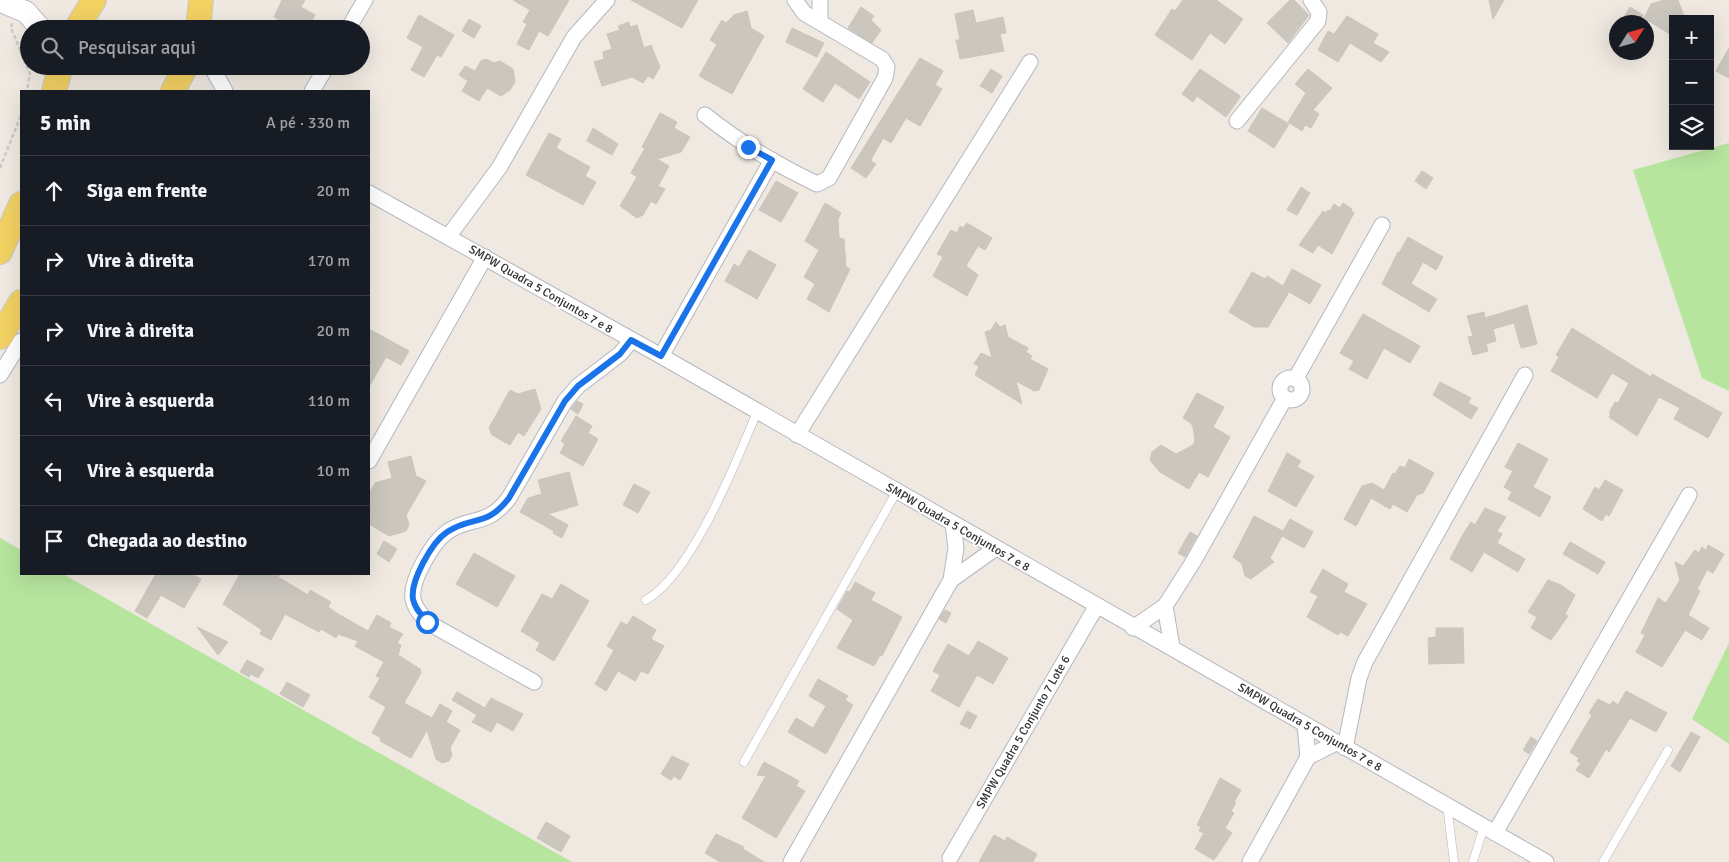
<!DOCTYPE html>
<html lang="pt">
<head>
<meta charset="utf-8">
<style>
	body { margin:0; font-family:Signika,sans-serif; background:#242831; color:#f1f3f6 }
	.controls { position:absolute; right:15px; top:15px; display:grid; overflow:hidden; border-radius:0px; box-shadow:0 5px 20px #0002 }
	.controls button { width:45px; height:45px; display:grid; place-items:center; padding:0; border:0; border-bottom:1px solid #363941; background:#171b24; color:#f1f3f6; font:25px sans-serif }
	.compass { position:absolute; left:1609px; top:15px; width:45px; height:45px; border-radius:50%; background:#171b24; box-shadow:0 5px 20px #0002; rotate:53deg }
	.stop { position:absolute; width:15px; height:15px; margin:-11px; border:4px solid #1a73e8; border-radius:50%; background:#fff }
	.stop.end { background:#1a73e8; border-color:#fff; box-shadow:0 1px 5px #0008 }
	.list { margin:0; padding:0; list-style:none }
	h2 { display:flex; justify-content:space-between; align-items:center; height:65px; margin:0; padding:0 20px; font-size:21px }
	h2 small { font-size:16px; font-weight:400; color:#9ea1a6 }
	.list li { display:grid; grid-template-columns:32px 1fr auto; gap:15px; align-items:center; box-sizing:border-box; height:70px; padding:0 20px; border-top:1px solid #363941 }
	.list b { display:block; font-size:19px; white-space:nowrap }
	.list em { font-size:16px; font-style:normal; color:#9ea1a6 }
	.icon { flex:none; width:28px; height:28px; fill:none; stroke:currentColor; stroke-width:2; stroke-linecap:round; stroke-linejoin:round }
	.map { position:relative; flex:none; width:1729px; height:862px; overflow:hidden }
	.search { position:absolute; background:#171b24; box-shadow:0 5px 20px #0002; left:20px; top:20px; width:350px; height:55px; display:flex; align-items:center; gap:12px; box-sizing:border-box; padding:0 18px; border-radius:28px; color:#9ea1a6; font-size:19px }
	.panel { position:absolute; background:#171b24; box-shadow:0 5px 20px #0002; left:20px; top:90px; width:350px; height:485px; border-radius:0px }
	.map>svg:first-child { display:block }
	.green { fill:#b6e59e }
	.building { fill:#cbc7bf; stroke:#cbc5ba }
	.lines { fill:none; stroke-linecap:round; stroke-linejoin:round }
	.service-casing { stroke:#b4b7c1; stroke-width:9 }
	.minor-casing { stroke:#b4b7c1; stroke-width:17 }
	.secondary-casing { stroke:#b4b7c1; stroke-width:23 }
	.primary-casing { stroke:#c9c9c9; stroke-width:26 }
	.path { stroke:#c9c9c9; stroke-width:2.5; stroke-dasharray:4 2.5; stroke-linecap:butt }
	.service { stroke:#fff; stroke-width:8 }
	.minor { stroke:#fff; stroke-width:15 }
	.secondary { stroke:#fff; stroke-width:21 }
	.primary { stroke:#f2d163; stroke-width:24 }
	.route { stroke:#1a73e8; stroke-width:6 }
	.labels { text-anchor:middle; stroke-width:4; stroke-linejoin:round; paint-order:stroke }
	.street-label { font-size:12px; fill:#2e2e2e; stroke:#fff }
</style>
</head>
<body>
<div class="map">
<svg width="1729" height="862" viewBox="0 0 1729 862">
	<rect width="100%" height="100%" fill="#efe9e1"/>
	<!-- green -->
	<g class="green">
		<path d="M1729,143V391L1702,378L1633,170Z"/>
		<path d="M0,538L21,550V574H63L572,862H0Z"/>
		<path d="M1729,643V744L1692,719Z"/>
	</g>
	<!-- building -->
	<g class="building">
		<path d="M282,0H305L301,7L315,15L308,29H296L274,17Z"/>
		<path d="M513,0H569L548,36L539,31L529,50L517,44L527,24L523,22L530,10Z"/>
		<path d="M631,0H698L682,28Z"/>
		<path d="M1183,0H1216L1243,19L1225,44L1210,33L1192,60L1155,35L1172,9L1175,11Z"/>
		<path d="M1290,0H1294L1309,15L1288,43L1267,23Z"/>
		<path d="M1489,0H1504L1493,19Z"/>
		<path d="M1664,0H1678L1685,19H1673V36L1644,18L1651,4Z"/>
		<path d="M861,7L874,16L871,20L881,30L872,43L848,28Z"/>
		<path d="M1630,7L1643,15L1639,22H1621Z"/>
		<path d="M973,10L976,23L1003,17L1006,33L1000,34L1004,51L960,59L956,40H960L955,14Z"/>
		<path d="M747,11L751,28L764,36L732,94L699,76L717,44L710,40L722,20L726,23L734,15Z"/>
		<path d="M419,15L454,35L441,57L437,55L424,77L411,70L423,47L407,38Z"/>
		<path d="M1347,16L1378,34L1373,43L1389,52L1381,62L1350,43L1338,62L1318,50L1328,31L1334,34Z"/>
		<path d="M469,19L481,26L474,38L462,31Z"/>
		<path d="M629,22L630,27L637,25L644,48L651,45L660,67L653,79L648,76L643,83L632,77L602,86L594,62L604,59L603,52L612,49L607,34L620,30L618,26Z"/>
		<path d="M792,28L824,43L817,57L786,42Z"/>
		<path d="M1729,48V78L1716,71Z"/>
		<path d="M826,52L870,82L859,99L835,83L823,102L803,89Z"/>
		<path d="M920,58L943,71L935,85L942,89L920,126L906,118L891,143L883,138L872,158L871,161L876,164L866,178L851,168Z"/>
		<path d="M486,59L494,63L500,61L513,69L515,82L510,90L501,96L487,88L479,101L462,91L468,81L459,75L465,66L475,71L481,61Z"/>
		<path d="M991,69L1002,76L992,93L980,86Z"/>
		<path d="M1200,69L1239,95L1240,97L1226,117L1197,96L1193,102L1182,94Z"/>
		<path d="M1308,69L1332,88L1313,110L1319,114L1311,128L1305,125L1302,131L1288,122L1306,93L1295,84Z"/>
		<path d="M1262,108L1289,124L1274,148L1248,131Z"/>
		<path d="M660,113L677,122L674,128L690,137L681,152L657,159L669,166L658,186L665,189L656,204L651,201L643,215L637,218L620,206L637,177L631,173L645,148L642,147Z"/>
		<path d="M593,128L618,144L612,155L587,141Z"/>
		<path d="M549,133L561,139L556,148L590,167L585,176L596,182L583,205L526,175Z"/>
		<path d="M1422,171L1433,178L1426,189L1415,181Z"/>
		<path d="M776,181L798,193L781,222L759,210Z"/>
		<path d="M1301,187L1310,193L1297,215L1287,210Z"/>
		<path d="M825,203L841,213L838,219L839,238L844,239L846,267L850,269L829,312L807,299L815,284L804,277L819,250L805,241Z"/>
		<path d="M1343,203L1352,209L1351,211L1354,213L1332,254L1318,245L1313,253L1299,245L1323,211L1326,213L1328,210L1330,211L1334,204L1340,208Z"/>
		<path d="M967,223L992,238L985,250L978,246L966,266L978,275L967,296L933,276L943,257L937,254L951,230L957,233L960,226L963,228Z"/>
		<path d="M1408,237L1443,257L1436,270L1423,262L1411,284L1437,299L1429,312L1382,284L1398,252L1399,253Z"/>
		<path d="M749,250L776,265L757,299L725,281L734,264L739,267Z"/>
		<path d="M1292,269L1321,285L1310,304L1289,292L1268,327H1254L1229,312L1252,272L1265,279L1267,276L1283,286Z"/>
		<path d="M1527,305L1537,344L1521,348L1514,323L1493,329L1496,341L1486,344L1488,351L1473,355L1468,337L1473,336L1467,316L1484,312L1485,318Z"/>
		<path d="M1363,314L1420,346L1410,363L1384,348L1367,379L1349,369L1354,361L1340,353Z"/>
		<path d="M996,322L1000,327L1005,325L1008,337L1028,348L1026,352L1032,356L1030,359L1048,369L1039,390L1034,391L1016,381L1022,404L975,375L979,366L974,364L981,353L992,358L985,332L991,330Z"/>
		<path d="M1572,328L1651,377L1652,374L1722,413L1708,438L1674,419L1680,408L1659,397L1637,436L1609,417L1611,414L1609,413L1615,402L1618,403L1629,383L1612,373L1597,398L1551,371L1559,357L1556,355Z"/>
		<path d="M369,329L409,351L401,365L386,357L369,387Z"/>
		<path d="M1440,382L1471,398L1468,403L1478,408L1471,419L1433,395Z"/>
		<path d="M535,389L541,409L524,436L518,432L510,445L492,435L489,428L510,390L518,394Z"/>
		<path d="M1197,393L1224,407L1213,427L1230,437L1208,477L1199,472L1189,489L1160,472L1150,460L1152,452L1161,445L1176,454L1193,445L1195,441L1193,427L1191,423L1183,418Z"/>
		<path d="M577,401L583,404L578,414L571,409Z"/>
		<path d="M576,416L592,426L588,433L598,439L583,466L560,453L565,444L561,441Z"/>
		<path d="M1518,443L1548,459L1533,487L1551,497L1540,517L1508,499L1512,492L1504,487L1513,471L1505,467Z"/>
		<path d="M1287,453L1301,461L1297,467L1314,476L1296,507L1268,491Z"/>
		<path d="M411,456L416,476L426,481L406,515L409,525L406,531L389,536L369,524V494L375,483L392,478L388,462Z"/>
		<path d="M1409,459L1434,473L1423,493L1417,495L1407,512L1393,504L1390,509L1371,498L1356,526L1344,519L1362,486L1372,483L1384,490L1393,473L1395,474L1400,466L1405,468Z"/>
		<path d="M569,472L578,505L548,514L568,525L562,538L553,533L554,531L520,512L528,498L542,494L538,480Z"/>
		<path d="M1605,480L1623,490L1609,516L1606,514L1602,521L1583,509L1595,487L1599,490Z"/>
		<path d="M634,484L650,492L638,513L623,505Z"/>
		<path d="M1485,508L1506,517L1497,531L1502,534L1497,543L1525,559L1518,572L1484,552L1472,572L1450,559L1462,536L1471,522L1475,525Z"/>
		<path d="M1254,516L1283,531L1290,519L1313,532L1304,548L1282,536L1270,558L1274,562L1251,579L1245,576L1242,564L1233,557Z"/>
		<path d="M1190,532L1197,536L1185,557L1178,553Z"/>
		<path d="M384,541L397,549L389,562L377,554Z"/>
		<path d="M1570,542L1605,562L1598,574L1563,554Z"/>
		<path d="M1708,545L1724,554L1713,573L1707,570L1697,589L1700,591L1688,615L1709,628L1702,640L1685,630L1662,667L1636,652L1645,635L1641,633L1658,598L1666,603L1680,580L1675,562L1683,566L1695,550L1699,553L1702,547L1706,550Z"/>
		<path d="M474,553L515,576L497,607L456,584Z"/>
		<path d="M1323,569L1348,584L1344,592L1367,604L1348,636L1340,632L1338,635L1307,617L1318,596L1310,592Z"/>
		<path d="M156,574H191L201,579L184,608L161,595L147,618L135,611Z"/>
		<path d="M240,574H280L278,577L308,595L310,590L331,602L328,607L338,614L368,631L377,615L391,623L389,627L403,634L397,643L401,645L398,655L420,669L421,673L404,703L432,718L440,704L452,711L446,722L460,730L450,748L452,755L449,761L442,763L436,759L427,730L411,758L380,741L381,738L372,733L386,707L369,697L380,678L376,676L384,662L355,646L358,641L338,634L336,638L321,629L319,632L285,614L271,640L260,634L262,630L223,604Z"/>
		<path d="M1548,580L1561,585L1575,595L1565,614L1568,616L1551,640L1531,628L1537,617L1528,612Z"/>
		<path d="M855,582L875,593L871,600L902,617L882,656L880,655L874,666L837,648L853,620L837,609L847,591L850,592Z"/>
		<path d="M561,584L589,601L554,661L536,650L540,643L521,631L542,594L552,599Z"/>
		<path d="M945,610L951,613L946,623L939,619Z"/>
		<path d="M633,616L656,630L651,639L664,646L648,674L641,671L635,681L618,671L606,691L595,684L614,650L607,646L621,622L627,625Z"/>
		<path d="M197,627L228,642L218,655Z"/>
		<path d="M1436,628H1463L1464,663L1429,664L1428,638L1436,637Z"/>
		<path d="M978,641L1008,658L993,684L977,675L959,707L931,691L940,675L933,671L948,644L969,656Z"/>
		<path d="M247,660L264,669L258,678L251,674L249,677L240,672Z"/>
		<path d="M818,679L848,696L845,700L853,705L826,754L788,732L796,718L813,728L826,706L809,696Z"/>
		<path d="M287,682L310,695L303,707L280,694Z"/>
		<path d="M1626,691L1667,713L1656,732L1630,718L1609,752L1606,749L1589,778L1576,770L1581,763L1577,761L1579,758L1570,752L1592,715L1589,713L1598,699L1610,705L1613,701L1618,705Z"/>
		<path d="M457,692L485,708L491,698L523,714L513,731L497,722L491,732L472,722L477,715L452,700Z"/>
		<path d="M967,711L977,716L970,729L960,724Z"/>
		<path d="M1691,732L1700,737L1680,772L1671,766Z"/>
		<path d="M1531,737L1537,741L1529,754L1523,750Z"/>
		<path d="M672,756L689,764L680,780L674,776L671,780L661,774Z"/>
		<path d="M764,762L799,781L796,786L805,791L776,838L742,818L766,776L757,775Z"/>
		<path d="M1220,778L1241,790L1234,802L1236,803L1231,811L1234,813L1225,828L1232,833L1214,860L1195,849L1204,833L1199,831L1201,827L1197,825Z"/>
		<path d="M546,822L570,836L561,852L537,838Z"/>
		<path d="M716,834L744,847L743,849L764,862H720L705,853Z"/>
		<path d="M994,835L1005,841L1007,837L1037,854L1033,862H979Z"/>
	</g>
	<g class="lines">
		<defs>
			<g id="service">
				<path d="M646,600C692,574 736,462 757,412"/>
				<path d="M744,762L897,491"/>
				<path d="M1447,805L1454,862"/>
				<path d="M1473,862L1484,826"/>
				<path d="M1603,862L1668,750"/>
			</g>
			<g id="minor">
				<path d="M820,21V0"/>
				<path d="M348,29L365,0"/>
				<path d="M211,66L225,91"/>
				<path d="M312,91L327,66"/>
				<path d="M705,115C740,143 777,165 817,184L829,178L885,78L887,67L882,59L804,13L795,0"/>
				<path d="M1237,121L1318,21L1319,12L1311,0"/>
				<path d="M369,193L661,356L1546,862"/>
				<path d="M448,237L499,168L574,37L607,0"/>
				<path d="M661,356L772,160"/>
				<path d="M0,375L21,341"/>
				<circle cx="1291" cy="389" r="11"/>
				<path d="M1296,378L1382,225"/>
				<path d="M797,435L1030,62"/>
				<path d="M369,461L485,257"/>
				<path d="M951,580L996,548"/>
				<path d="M1165,606L1172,647"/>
				<path d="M1133,628L1165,606L1193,562L1285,398"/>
				<path d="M534,682L427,622C421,614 415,609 413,599C410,581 432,543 447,532C472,515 486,528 509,498L565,401L578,386L620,354L631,341"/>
				<path d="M1305,725L1308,757"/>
				<path d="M1345,748L1359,678L1365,662L1525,375"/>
				<path d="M1495,833L1689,495"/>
				<path d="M950,858L1096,607"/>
				<path d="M791,862L951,580L956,548L953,524"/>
				<path d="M1250,862L1308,757L1336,743"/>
			</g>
			<path id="secondary" d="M0,1L26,12L41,29"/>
			<g id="primary">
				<path d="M76,29L94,0"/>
				<path d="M198,29L201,0"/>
				<path d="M54,91L61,66"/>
				<path d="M173,91L186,66"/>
				<path d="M0,252L21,204"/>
				<path d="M0,337L21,302"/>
			</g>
		</defs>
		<!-- service casing -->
		<use href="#service" class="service-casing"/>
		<!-- minor casing -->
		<use href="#minor" class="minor-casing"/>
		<!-- secondary casing -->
		<use href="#secondary" class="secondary-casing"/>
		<!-- primary casing -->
		<use href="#primary" class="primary-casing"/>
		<!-- path -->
		<g class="path">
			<path d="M12,23L11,28L30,74L27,91"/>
			<path d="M0,168L21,115"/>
		</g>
		<!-- service -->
		<use href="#service" class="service"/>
		<!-- minor -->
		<use href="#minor" class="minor"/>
		<!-- secondary -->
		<use href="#secondary" class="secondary"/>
		<!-- primary -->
		<use href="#primary" class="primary"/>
	</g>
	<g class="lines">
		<!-- route -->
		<path class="route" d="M427,622C421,614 415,609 413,599C410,581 432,542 447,532C473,515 486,528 509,498L565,401L578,386L620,354L631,340L661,356L772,160L748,147"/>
	</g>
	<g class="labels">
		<!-- street labels -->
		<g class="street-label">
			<text transform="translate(541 289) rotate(30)" y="4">SMPW Quadra 5 Conjuntos 7 e 8</text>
			<text transform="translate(958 527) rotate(30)" y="4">SMPW Quadra 5 Conjuntos 7 e 8</text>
			<text transform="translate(1310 727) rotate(30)" y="4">SMPW Quadra 5 Conjuntos 7 e 8</text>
			<text transform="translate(1023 732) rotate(-60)" y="4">SMPW Quadra 5 Conjunto 7 Lote 6</text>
		</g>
	</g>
</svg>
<div class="controls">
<button>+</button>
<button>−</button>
<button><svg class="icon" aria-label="layers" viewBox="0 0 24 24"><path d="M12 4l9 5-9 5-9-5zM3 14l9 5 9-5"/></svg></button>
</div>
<svg class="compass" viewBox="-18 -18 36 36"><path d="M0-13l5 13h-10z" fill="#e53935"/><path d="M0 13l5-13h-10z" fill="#9ea1a6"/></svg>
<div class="stop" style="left:427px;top:622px"></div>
<div class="stop end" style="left:748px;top:147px"></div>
<div class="search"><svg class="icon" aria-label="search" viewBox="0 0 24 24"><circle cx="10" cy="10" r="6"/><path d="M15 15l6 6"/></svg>Pesquisar aqui</div>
<section class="panel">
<h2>5 min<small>A pé · 330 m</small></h2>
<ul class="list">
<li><svg class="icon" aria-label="ahead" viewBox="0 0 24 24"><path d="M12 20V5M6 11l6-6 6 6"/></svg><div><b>Siga em frente</b></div><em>20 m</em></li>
<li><svg class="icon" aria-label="right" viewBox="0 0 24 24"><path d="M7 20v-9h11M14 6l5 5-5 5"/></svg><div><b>Vire à direita</b></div><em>170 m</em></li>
<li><svg class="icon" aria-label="right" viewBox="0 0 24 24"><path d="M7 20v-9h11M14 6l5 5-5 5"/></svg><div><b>Vire à direita</b></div><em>20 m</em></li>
<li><svg class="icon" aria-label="left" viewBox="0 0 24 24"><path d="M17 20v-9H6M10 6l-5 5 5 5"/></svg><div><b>Vire à esquerda</b></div><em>110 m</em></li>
<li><svg class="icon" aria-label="left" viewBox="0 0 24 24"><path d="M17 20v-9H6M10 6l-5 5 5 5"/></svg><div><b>Vire à esquerda</b></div><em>10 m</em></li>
<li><svg class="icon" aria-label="arrive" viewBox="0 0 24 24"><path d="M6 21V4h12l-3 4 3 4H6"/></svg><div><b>Chegada ao destino</b></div></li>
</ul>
</section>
</div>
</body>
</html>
